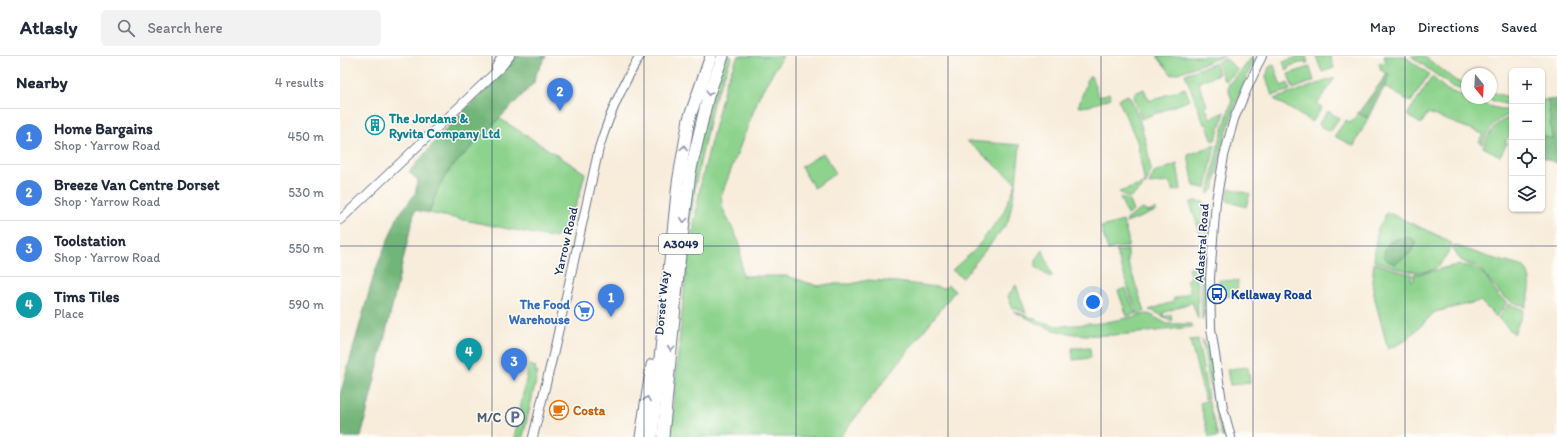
<!DOCTYPE html>
<html lang="en">
<head>
<meta charset="utf-8">
<style>
	body { margin:0; font-family:Itim,sans-serif; background:#f2f2f3; color:#1f2937 }
	.controls { position:absolute; right:12px; top:12px; display:grid; overflow:hidden; border-radius:6px; box-shadow:0 1px 3px #0004 }
	.controls button { width:36px; height:36px; display:grid; place-items:center; padding:0; border:0; border-bottom:1px solid #e0e1e3; background:#fff; color:#1f2937; font:20px sans-serif }
	.compass { position:absolute; left:1121px; top:12px; width:36px; height:36px; border-radius:50%; background:#fff; box-shadow:0 1px 3px #0004; rotate:162deg }
	.you { position:absolute; left:753px; top:246px; width:14px; height:14px; margin:-10px; border:3px solid #fff; border-radius:50%; background:#1a73e8; box-shadow:0 0 0 6px #1a73e833 }
	.badge { display:grid; place-items:center; width:26px; height:26px; border-radius:50%; background:#1a73e8; color:#fff; font-size:13px; font-weight:700 }
	.pin { position:absolute; translate:-50% -33px; filter:drop-shadow(0 1px 2px #0008) }
	.pin::after { content:''; position:absolute; top:21px; width:14px; height:12px; background:inherit; clip-path:polygon(0 0,100% 0,50% 100%) }
	.list { margin:0; padding:0; list-style:none }
	h2 { display:flex; justify-content:space-between; align-items:center; height:52px; margin:0; padding:0 16px; font-size:17px }
	h2 small { font-size:13px; font-weight:400; color:#747a83 }
	.list li { display:grid; grid-template-columns:26px 1fr auto; gap:12px; align-items:center; box-sizing:border-box; height:56px; padding:0 16px; border-top:1px solid #e0e1e3 }
	.list b { display:block; font-size:15px; white-space:nowrap }
	.list p { margin:0; font-size:13px; white-space:nowrap; color:#747a83 }
	.list em { font-size:13px; font-style:normal; color:#747a83 }
	.icon { flex:none; width:22px; height:22px; fill:none; stroke:currentColor; stroke-width:2; stroke-linecap:round; stroke-linejoin:round }
	.map { position:relative; flex:none; width:1217px; height:381px; overflow:hidden }
	header { display:flex; align-items:center; gap:24px; box-sizing:border-box; height:56px; padding:0 20px; background:#fff; border-bottom:1px solid #e0e1e3 }
	header strong { font-size:19px }
	nav { display:flex; gap:22px; margin-inline-start:auto; font-size:14px }
	.search { width:280px; height:36px; background:#f2f2f3; display:flex; align-items:center; gap:10px; box-sizing:border-box; padding:0 14px; border-radius:6px; color:#747a83; font-size:15px }
	main { display:flex }
	aside { flex:1; background:#fff }
	.map>svg:first-child { display:block }
	.green { fill:#8dd38d; stroke:#548176 }
	.forest { fill:#72b578; stroke:#46726b }
	.lines { fill:none; stroke-linecap:round; stroke-linejoin:round }
	.tertiary-casing { stroke:#687189; stroke-width:10 }
	.trunk-casing { stroke:#687189; stroke-width:13 }
	.tertiary { stroke:#fff; stroke-width:8 }
	.trunk { stroke:#fff; stroke-width:11 }
	.oneway { stroke:#8d97ae }
	.grid { fill:none; stroke:#1b2f5e; stroke-width:1; stroke-opacity:0.55 }
	.labels { text-anchor:middle; stroke-width:3; stroke-linejoin:round; paint-order:stroke }
	.shield { fill:#fdfcf7; stroke:#5f6c8c; stroke-width:1 }
	.shield-label { font-size:12px; font-weight:bold; fill:#1b2f5e }
	.culture-label { font-size:13px; font-weight:bold; fill:#0d838f; stroke:#fdfcf7; text-anchor:start }
	.street-label { font-size:13px; fill:#1b2f5e; stroke:#fdfcf7 }
	.transit-label { font-size:13px; font-weight:bold; fill:#164399; stroke:#fdfcf7; text-anchor:start }
	.shop-label { font-size:13px; font-weight:bold; fill:#366cbe; stroke:#fdfcf7; text-anchor:end }
	.food-label { font-size:13px; font-weight:bold; fill:#c56008; stroke:#fdfcf7; text-anchor:start }
	.service-label { font-size:13px; font-weight:bold; fill:#4e5e75; stroke:#fdfcf7; text-anchor:end }
</style>
</head>
<body>
<header>
<strong>Atlasly</strong>
<div class="search"><svg class="icon" aria-label="search" viewBox="0 0 24 24"><circle cx="10" cy="10" r="6"/><path d="M15 15l6 6"/></svg>Search here</div>
<nav><a>Map</a><a>Directions</a><a>Saved</a></nav>
</header>
<main>
<aside>
<h2>Nearby<small>4 results</small></h2>
<ul class="list">
<li><span class="badge" style="background:#3f7fe0">1</span><div><b>Home Bargains</b><p>Shop · Yarrow Road</p></div><em>450 m</em></li>
<li><span class="badge" style="background:#3f7fe0">2</span><div><b>Breeze Van Centre Dorset</b><p>Shop · Yarrow Road</p></div><em>530 m</em></li>
<li><span class="badge" style="background:#3f7fe0">3</span><div><b>Toolstation</b><p>Shop · Yarrow Road</p></div><em>550 m</em></li>
<li><span class="badge" style="background:#0f9aa8">4</span><div><b>Tims Tiles</b><p>Place</p></div><em>590 m</em></li>
</ul>
</aside>
<div class="map">
<svg width="1217" height="381" viewBox="0 0 1217 381">
	<rect width="100%" height="100%" fill="#fdfcf7"/>
	<filter id="ink" filterUnits="userSpaceOnUse"><feTurbulence type="fractalNoise" baseFrequency=".025" numOctaves="2"/><feDisplacementMap in="SourceGraphic" scale="8" xChannelSelector="R" yChannelSelector="G"/><feConvolveMatrix kernelMatrix="1 2 1 2 8 2 1 2 1" color-interpolation-filters="sRGB"/></filter>
	<filter id="wash" filterUnits="userSpaceOnUse"><feTurbulence type="fractalNoise" baseFrequency=".012" numOctaves="4" result="noise"/><feDisplacementMap in="SourceGraphic" scale="16" xChannelSelector="R" yChannelSelector="G"/><feGaussianBlur stdDeviation="0.9" result="paint"/><feColorMatrix in="noise" values="0 0 0 0 0 0 0 0 0 0 0 0 0 0 0 0 0 1.4 0 .05"/><feComposite in="paint" operator="in"/></filter>
	<g filter="url(#wash)">
		<rect width="100%" height="100%" fill="#f8ecda"/>
		<!-- green -->
		<g class="green">
			<path d="M383,0H392L373,47L355,130L344,208L350,117Z"/>
			<path d="M398,0H443L420,38L381,140L383,153L400,188L402,220H447L478,230L489,228H511L528,224L557,226L605,232L608,229L615,235L500,381H330L345,224L361,126L386,25Z"/>
			<path d="M817,0H885L832,19Z"/>
			<path d="M960,0H966L968,7L966,8L965,5L948,11L949,14H946L943,6Z"/>
			<path d="M976,0H990L994,12L982,16Z"/>
			<path d="M1044,0H1064L1089,18L1071,46L1043,30L1050,20L1041,14L1039,8L1046,6Z"/>
			<path d="M1071,0H1084L1116,25L1127,28V36L1111,30Z"/>
			<path d="M911,2L914,4L896,47L882,91L874,132L872,135L868,138L878,90L892,44L888,32L889,27L902,14Z"/>
			<path d="M886,3L898,14L887,24H884L877,6Z"/>
			<path d="M875,7L879,18L858,26L867,49L865,50L870,62L885,56L876,83L873,85L866,67L864,68L845,18Z"/>
			<path d="M934,9L941,30L948,27L950,34L932,40L926,21L929,11Z"/>
			<path d="M970,11L974,25L953,33L948,18Z"/>
			<path d="M749,20H751L759,41L769,37L771,42L749,50L738,51Z"/>
			<path d="M1092,21L1107,34L1152,51L1172,55V58C1153,64 1151,71 1142,88L1139,86L1143,78L1088,57L1081,68L1067,59Z"/>
			<path d="M995,22L977,48L982,52L973,65H970L934,43Z"/>
			<path d="M845,32L850,44L801,63L794,40L795,37L804,33L809,45Z"/>
			<path d="M1151,36L1172,42V50L1142,42H1151Z"/>
			<path d="M788,39C797,49 811,100 810,115C810,120 807,125 805,129L797,85L778,43Z"/>
			<path d="M1202,44H1208L1212,83L1202,80Z"/>
			<path d="M988,55L999,62L991,74L989,75L980,70L979,67Z"/>
			<path d="M1018,57L1028,62L1014,90L996,81L995,79L1006,64L1011,67Z"/>
			<path d="M1172,61V77L1165,86L1167,87L1160,100L1143,91C1151,75 1154,66 1172,61Z"/>
			<path d="M159,62L245,117L240,137L227,175L214,182L89,157L99,130L110,113Z"/>
			<path d="M627,85L680,89L676,127L668,166L623,222L612,214L635,194L663,157L676,127Z"/>
			<path d="M875,89L866,132L854,130L848,99Z"/>
			<path d="M483,97L496,117L474,132L461,111Z"/>
			<path d="M837,108L841,133L833,135L829,126L809,128L814,117Z"/>
			<path d="M803,128L801,133L789,143L779,136Z"/>
			<path d="M889,132L910,138L906,151L887,145Z"/>
			<path d="M780,141L789,145L793,155L787,159Z"/>
			<path d="M854,145L864,146L860,177L850,147Z"/>
			<path d="M867,148L870,154L866,208V253L862,264L861,208Z"/>
			<path d="M802,153L808,156L815,153L816,155L786,167L788,162Z"/>
			<path d="M1047,156L1103,182L1112,188C1109,193 1107,200 1103,205C1087,227 1054,210 1034,205L1037,175Z"/>
			<path d="M783,165L788,182V191L774,192L768,194L761,171Z"/>
			<path d="M1114,189L1145,200L1184,211C1194,224 1190,235 1186,251L1172,246L1161,239L1141,214C1129,204 1122,212 1113,192Z"/>
			<path d="M703,194L712,221L708,220L696,211V204Z"/>
			<path d="M788,194V206L805,256L797,258L776,195Z"/>
			<path d="M1034,207L1062,216L1072,218L1071,225L1074,224V218C1095,218 1121,200 1141,216C1151,225 1154,239 1167,247L1156,261L1140,245L1095,256L1065,285L1048,293L1035,244L1032,226Z"/>
			<path d="M857,209L858,263L852,246L823,257L824,261L831,258L832,265L813,255L809,254L832,246L834,247L833,243L851,236L847,224L851,222L848,212Z"/>
			<path d="M879,224L898,225L897,241L879,239Z"/>
			<path d="M676,229L686,257L672,251L668,240Z"/>
			<path d="M786,232L795,258L787,260L778,235Z"/>
			<path d="M1169,248L1184,254L1174,278L1158,262Z"/>
			<path d="M673,255L712,269L721,270L762,267L807,258L811,259L827,268H851L852,271C811,275 757,285 718,275C702,271 688,262 673,255Z"/>
			<path d="M858,283L868,342L865,343L850,284Z"/>
			<path d="M862,283L870,294L878,345L887,381H882C873,349 868,316 862,283Z"/>
			<path d="M732,292H750L751,302L733,304Z"/>
			<path d="M189,309L196,311L195,316H198L183,381H174L180,358H179Z"/>
			<path d="M908,311L910,327L890,329L887,313Z"/>
			<path d="M868,344L878,381H869L860,347Z"/>
		</g>
		<!-- forest -->
		<g class="forest">
			<path d="M175,0H206L195,20L194,27L110,113L99,130L89,157L75,154L21,381H0V339L35,215L58,160L75,138L78,124L69,116L114,64L162,17Z"/>
			<path d="M1047,18L1050,20L1028,62L1018,57Z"/>
			<path d="M1217,43V107L1202,101V80L1212,83L1208,44Z"/>
			<path d="M1062,182H1072L1076,187C1073,198 1064,201 1055,208L1048,205L1044,200C1045,187 1050,184 1062,182Z"/>
		</g>
	</g>
	<g filter="url(#ink)">
		<g class="lines">
			<defs>
				<g id="tertiary">
					<path d="M156,11L162,0"/>
					<path d="M0,164L162,10L170,0"/>
					<path d="M193,381L214,295L259,92C269,60 282,29 300,0"/>
					<path d="M891,381L883,352L871,272L870,222L876,145L884,100L894,63L906,35L922,0"/>
				</g>
				<g id="trunk">
					<path d="M301,381L312,309"/>
					<path d="M312,381L338,127L349,63L371,0"/>
					<path d="M323,381L339,207L350,117L368,40L383,0"/>
				</g>
			</defs>
			<!-- tertiary casing -->
			<use href="#tertiary" class="tertiary-casing"/>
			<!-- trunk casing -->
			<use href="#trunk" class="trunk-casing"/>
			<!-- tertiary -->
			<use href="#tertiary" class="tertiary"/>
			<!-- trunk -->
			<use href="#trunk" class="trunk"/>
		</g>
		<!-- one-way arrows -->
		<defs><path id="oneway-chevron" d="M-2-3.5L2.5 0L-2 3.5" fill="none" stroke-width="1.6" stroke-linecap="round" stroke-linejoin="round"/></defs>
		<g class="oneway">
			<use href="#oneway-chevron" transform="translate(369 37) rotate(109)"/>
			<use href="#oneway-chevron" transform="translate(344 92) rotate(-80)"/>
			<use href="#oneway-chevron" transform="translate(344 164) rotate(97)"/>
			<use href="#oneway-chevron" transform="translate(331 293) rotate(95)"/>
			<use href="#oneway-chevron" transform="translate(307 343) rotate(-81)"/>
		</g>
	</g>
	<!-- grid -->
	<path class="grid" d="M152,0V381M304,0V381M456,0V381M608,0V381M761,0V381M913,0V381M1065,0V381M0,190H1217"/>
	<!-- icons -->
	<defs>
		<symbol id="building-ring" viewBox="-11 -11 22 22"><circle r="9.5" fill="#fdfcf7" stroke="#0f9aa8" stroke-width="1.5"/><path d="M-4-6H4V6H1V3H-1V6H-4ZM-2.5-4.3h1.7v1.8h-1.7ZM.8-4.3h1.7v1.8H.8ZM-2.5-1h1.7V.8h-1.7ZM.8-1h1.7V.8H.8Z" fill="#0f9aa8"/></symbol>
		<symbol id="bus-ring" viewBox="-11 -11 22 22"><circle r="9.5" fill="#fdfcf7" stroke="#1a4fb4" stroke-width="1.5"/><path d="M-5-6H5V4H4V6H2V4H-2V6H-4V4H-5ZM-3.5-4V0h7V-4ZM-3.5 1.2v1.5H-2V1.2ZM2 1.2v1.5H3.5V1.2Z" fill="#1a4fb4"/></symbol>
		<symbol id="supermarket-ring" viewBox="-11 -11 22 22"><circle r="9.5" fill="#fdfcf7" stroke="#3f7fe0" stroke-width="1.5"/><path d="M-6-5.5h2.5l.6 2H6L4.5 2H-2.5L-4.4-4H-6ZM-1.5 3.2a1.3 1.3 0 1 0 .1 0ZM3 3.2a1.3 1.3 0 1 0 .1 0Z" fill="#3f7fe0"/></symbol>
		<symbol id="cafe-ring" viewBox="-11 -11 22 22"><circle r="9.5" fill="#fdfcf7" stroke="#e8710a" stroke-width="1.5"/><path d="M-5.5-4.5H6V0H3Q3 3.5 0 3.5H-2.5Q-5.5 3.5-5.5 0ZM3-3.2v2h1.7v-2ZM-6 4.5H4V6H-6Z" fill="#e8710a"/></symbol>
		<symbol id="parking-ring" viewBox="-11 -11 22 22"><circle r="9.5" fill="#fdfcf7" stroke="#5c6f8a" stroke-width="1.5"/><path d="M-3.5-5.5H1a3.5 3.5 0 0 1 0 7H-1V5.5H-3.5ZM-1-3.4V-.6H.8a1.4 1.4 0 0 0 0-2.8Z" fill="#5c6f8a"/></symbol>
	</defs>
	<g fill-rule="evenodd">
		<use href="#building-ring" x="24" y="58" width="22" height="22"/>
		<use href="#bus-ring" x="866" y="227" width="22" height="22"/>
		<use href="#supermarket-ring" x="233" y="244" width="22" height="22"/>
		<use href="#cafe-ring" x="208" y="343" width="22" height="22"/>
		<use href="#parking-ring" x="164" y="350" width="22" height="22"/>
	</g>
	<g class="labels">
		<!-- shield labels -->
		<rect class="shield" x="319" y="178" width="44" height="20" rx="3"/>
		<g class="shield-label">
			<text x="341" y="192">A3049</text>
		</g>
		<!-- culture labels -->
		<g class="culture-label">
			<text x="49" y="67">The Jordans &amp;<tspan x="49" dy="15">Ryvita Company Ltd</tspan></text>
		</g>
		<!-- street labels -->
		<g class="street-label">
			<text transform="translate(225 185) rotate(-77)" y="5">Yarrow Road</text>
			<text transform="translate(861 187) rotate(-86)" y="5">Adastral Road</text>
			<text transform="translate(321 247) rotate(-85)" y="5">Dorset Way</text>
		</g>
		<!-- transit labels -->
		<g class="transit-label">
			<text x="891" y="243">Kellaway Road</text>
		</g>
		<!-- shop labels -->
		<g class="shop-label">
			<text x="230" y="253">The Food<tspan x="230" dy="15">Warehouse</tspan></text>
		</g>
		<!-- food labels -->
		<g class="food-label">
			<text x="233" y="359">Costa</text>
		</g>
		<!-- service labels -->
		<g class="service-label">
			<text x="161" y="366">M/C</text>
		</g>
	</g>
</svg>
<div class="controls">
<button>+</button>
<button>−</button>
<button><svg class="icon" aria-label="locate" viewBox="0 0 24 24"><circle cx="12" cy="12" r="6"/><path d="M12 2v4M12 18v4M2 12h4M18 12h4"/></svg></button>
<button><svg class="icon" aria-label="layers" viewBox="0 0 24 24"><path d="M12 4l9 5-9 5-9-5zM3 14l9 5 9-5"/></svg></button>
</div>
<svg class="compass" viewBox="-18 -18 36 36"><path d="M0-13l5 13h-10z" fill="#e53935"/><path d="M0 13l5-13h-10z" fill="#747a83"/></svg>
<div class="you"></div>
<div class="pin badge" style="left:271px;top:261px;background:#3f7fe0">1</div>
<div class="pin badge" style="left:220px;top:55px;background:#3f7fe0">2</div>
<div class="pin badge" style="left:174px;top:325px;background:#3f7fe0">3</div>
<div class="pin badge" style="left:129px;top:315px;background:#0f9aa8">4</div>
</div>
</main>
</body>
</html>
